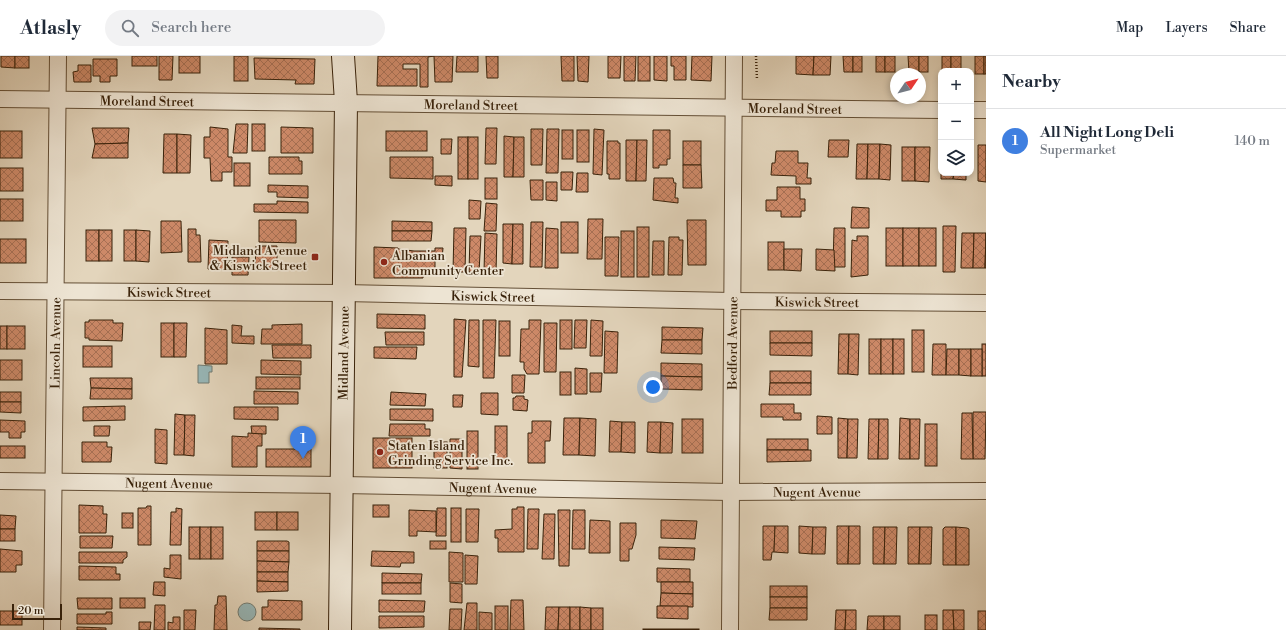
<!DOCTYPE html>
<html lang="en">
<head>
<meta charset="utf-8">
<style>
	body { margin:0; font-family:"Libre Bodoni",serif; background:#f2f2f3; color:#1f2937 }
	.controls { position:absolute; right:12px; top:12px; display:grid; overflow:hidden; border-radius:8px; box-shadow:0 2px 6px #0003 }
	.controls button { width:36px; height:36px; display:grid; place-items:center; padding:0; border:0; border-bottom:1px solid #e0e1e3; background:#fff; color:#1f2937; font:20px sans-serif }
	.compass { position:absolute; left:890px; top:12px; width:36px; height:36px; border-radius:50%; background:#fff; box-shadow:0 2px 6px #0003; rotate:55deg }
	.scale { position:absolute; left:12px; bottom:10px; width:50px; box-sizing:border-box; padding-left:4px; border:2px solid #39220a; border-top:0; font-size:11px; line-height:14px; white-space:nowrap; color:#39220a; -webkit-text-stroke:3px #ede4d3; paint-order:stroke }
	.you { position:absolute; left:653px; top:331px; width:14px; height:14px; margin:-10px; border:3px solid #fff; border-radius:50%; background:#1a73e8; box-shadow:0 0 0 6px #1a73e833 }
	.badge { display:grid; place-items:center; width:26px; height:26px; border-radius:50%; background:#8f2418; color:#fff; font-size:13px; font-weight:700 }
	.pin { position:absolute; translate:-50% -33px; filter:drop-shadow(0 1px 2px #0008) }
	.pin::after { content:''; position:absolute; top:21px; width:14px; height:12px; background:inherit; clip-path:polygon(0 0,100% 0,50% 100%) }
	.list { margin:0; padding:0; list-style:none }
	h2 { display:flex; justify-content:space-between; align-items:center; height:52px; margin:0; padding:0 16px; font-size:17px }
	h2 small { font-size:13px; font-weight:400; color:#747a83 }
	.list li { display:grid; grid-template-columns:26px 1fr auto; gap:12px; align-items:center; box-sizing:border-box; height:64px; padding:0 16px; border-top:1px solid #e0e1e3 }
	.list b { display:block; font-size:15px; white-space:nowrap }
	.list p { margin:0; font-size:13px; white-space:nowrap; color:#747a83 }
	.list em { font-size:13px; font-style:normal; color:#747a83 }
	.icon { flex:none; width:22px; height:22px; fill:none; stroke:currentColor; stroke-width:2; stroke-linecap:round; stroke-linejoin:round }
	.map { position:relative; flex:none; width:986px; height:574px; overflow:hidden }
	header { display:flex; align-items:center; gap:24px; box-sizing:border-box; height:56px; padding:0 20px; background:#fff; border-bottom:1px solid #e0e1e3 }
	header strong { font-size:19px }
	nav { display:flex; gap:22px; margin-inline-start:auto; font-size:14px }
	.search { width:280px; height:36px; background:#f2f2f3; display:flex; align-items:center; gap:10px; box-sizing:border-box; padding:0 14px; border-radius:22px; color:#747a83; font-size:15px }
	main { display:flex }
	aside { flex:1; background:#fff }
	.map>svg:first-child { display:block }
	.water { fill:#97b7b8; stroke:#717b72 }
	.building { fill:url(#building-cross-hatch); stroke:#39220a }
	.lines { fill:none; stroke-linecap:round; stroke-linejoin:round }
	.street-casing { stroke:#644f36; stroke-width:18 }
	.secondary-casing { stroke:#39220a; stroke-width:24 }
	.path { stroke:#39220a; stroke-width:2.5; stroke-dasharray:1 2; stroke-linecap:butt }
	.street { stroke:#ede4d3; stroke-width:16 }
	.secondary { stroke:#ede4d3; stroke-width:22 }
	.poi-dot { fill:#8f2418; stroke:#ede4d3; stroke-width:1.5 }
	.labels { text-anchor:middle; stroke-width:3.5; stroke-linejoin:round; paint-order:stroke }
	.street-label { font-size:13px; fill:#39220a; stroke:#ede4d3 }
	.poi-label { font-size:13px; fill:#39220a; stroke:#ede4d3; text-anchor:start }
</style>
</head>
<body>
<header>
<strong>Atlasly</strong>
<div class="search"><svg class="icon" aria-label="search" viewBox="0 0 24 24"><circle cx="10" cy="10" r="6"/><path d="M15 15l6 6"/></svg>Search here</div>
<nav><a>Map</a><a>Layers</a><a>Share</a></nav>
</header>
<main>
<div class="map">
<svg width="986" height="574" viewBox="0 0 986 574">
	<defs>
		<pattern id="building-cross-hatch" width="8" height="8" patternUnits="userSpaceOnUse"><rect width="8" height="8" fill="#cd8968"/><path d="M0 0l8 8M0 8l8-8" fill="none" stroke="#a77054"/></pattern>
	</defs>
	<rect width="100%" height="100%" fill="#e3d5bc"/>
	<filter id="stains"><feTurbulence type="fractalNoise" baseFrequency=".005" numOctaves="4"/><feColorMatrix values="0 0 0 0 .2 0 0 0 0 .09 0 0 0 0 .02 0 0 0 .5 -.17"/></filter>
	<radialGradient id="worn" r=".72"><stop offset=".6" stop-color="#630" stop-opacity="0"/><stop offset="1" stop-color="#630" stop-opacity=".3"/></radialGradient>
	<!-- water -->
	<g class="water">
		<path d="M198,309L212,310V316H209V327H198Z"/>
		<circle cx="247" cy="556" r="9"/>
	</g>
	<!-- building -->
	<g class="building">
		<path d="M1,0H15V12L1,11Z"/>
		<rect x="15" y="0" width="14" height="12"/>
		<rect x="132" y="0" width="25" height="10"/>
		<path d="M159,0H173L172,24H159Z"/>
		<rect x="179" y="0" width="21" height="17"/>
		<rect x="234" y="0" width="14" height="25"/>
		<path d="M378,0H434L428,1V31H420V8H403V13H417V30H377Z"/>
		<path d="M434,0H453L452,26H435Z"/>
		<path d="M457,0H478V16H456Z"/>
		<path d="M486,0H498V22H487Z"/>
		<path d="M561,0H574V25H562Z"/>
		<path d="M577,0H589L588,26L578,25Z"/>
		<path d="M608,0H621L620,22H608Z"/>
		<path d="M624,0H636L635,25H624Z"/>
		<rect x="638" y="0" width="12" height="25"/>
		<path d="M654,0H667V25L654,24Z"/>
		<path d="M671,0H686V24H674V10H671Z"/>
		<path d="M692,0H712L711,25L691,24Z"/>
		<path d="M796,0H814L813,19L796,18Z"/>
		<path d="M814,0H831L830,19H813Z"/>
		<path d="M843,0H853V16H844Z"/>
		<rect x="853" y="0" width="9" height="16"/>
		<rect x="876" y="0" width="9" height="16"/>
		<rect x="885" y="0" width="10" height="16"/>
		<path d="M908,0H919V16H909Z"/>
		<rect x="919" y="0" width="9" height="16"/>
		<rect x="942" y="0" width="9" height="15"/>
		<rect x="951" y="0" width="10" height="15"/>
		<rect x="975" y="0" width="9" height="18"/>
		<rect x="984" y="0" width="2" height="18"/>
		<path d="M254,2L315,3L314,28H295L296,24L255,23Z"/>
		<path d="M93,3H117V20H110V26H100V20H93Z"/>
		<path d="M78,9H91V26H74L73,16L78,15Z"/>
		<path d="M236,68H248L247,97H233Z"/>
		<rect x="252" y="68" width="13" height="27"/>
		<path d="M210,71L228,73V101H232V116H222V125H211L210,102H204V81H210Z"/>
		<path d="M281,71L313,72V97H281Z"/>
		<path d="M92,72H129L128,87L95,88Z"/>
		<path d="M486,72H497L496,108H485Z"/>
		<path d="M531,73H543L542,109H531Z"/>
		<path d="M547,73H559L558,117H546Z"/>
		<path d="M594,73L604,74L602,119L593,118Z"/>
		<rect x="562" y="74" width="11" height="29"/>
		<rect x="577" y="74" width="12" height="32"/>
		<path d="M653,74H670V103H667V109H659V112H653Z"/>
		<rect x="0" y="75" width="22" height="27"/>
		<rect x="386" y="75" width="41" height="20"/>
		<path d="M164,78H177V117H163Z"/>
		<path d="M177,78L191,79L190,117H177Z"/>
		<path d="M504,80L514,81L513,121H504Z"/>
		<rect x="458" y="81" width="10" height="42"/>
		<rect x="468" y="81" width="10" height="42"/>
		<path d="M514,81H524V121H513Z"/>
		<path d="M441,83H452L451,98H441Z"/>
		<path d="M626,84H637L636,125H626Z"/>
		<path d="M637,84H647L646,125H636Z"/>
		<path d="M829,84H849L848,101H828Z"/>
		<path d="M607,85H618V87H620V123H609V118H607Z"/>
		<rect x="683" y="85" width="18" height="24"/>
		<path d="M128,87V102H92L95,88Z"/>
		<path d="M857,88H868L867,123H856Z"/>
		<path d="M868,88H880L879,123H867Z"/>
		<path d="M880,88L891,89L890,124L879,123Z"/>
		<path d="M978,89H986V126L978,125Z"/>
		<rect x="902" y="91" width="13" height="34"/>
		<path d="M915,91H930L929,126L915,125Z"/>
		<path d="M776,95H798V107H808L807,122H811V128H796V120L771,119L772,107H775Z"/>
		<path d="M269,101H299V105H302V118H269Z"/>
		<path d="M390,101H433V123L390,122Z"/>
		<rect x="234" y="107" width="16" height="23"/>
		<path d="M683,109H701L702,132H683Z"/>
		<rect x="0" y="112" width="23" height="23"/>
		<path d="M561,116H573L572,134H561Z"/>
		<path d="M577,117H588V136H576Z"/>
		<path d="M941,117H954L953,123H941Z"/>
		<path d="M954,117H966V124L953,123Z"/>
		<path d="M435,120H452V130L435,129Z"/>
		<rect x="485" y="122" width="12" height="21"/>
		<path d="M654,122H673L674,127H676L675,142H678V147L653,144Z"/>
		<path d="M530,124H543V144H531Z"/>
		<path d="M546,126H557V145L546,144Z"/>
		<path d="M268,129L308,130V142L277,141V136H268Z"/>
		<path d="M777,131H800V143H805V155H801V161H781V155H766V144H777Z"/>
		<rect x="0" y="143" width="23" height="22"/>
		<path d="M469,144L481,145L480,163H469Z"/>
		<path d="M277,145L308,146V157L254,156V148H277Z"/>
		<path d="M486,147L497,148L496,175H484Z"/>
		<path d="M852,151L869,152V172H851Z"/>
		<path d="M588,163H603L602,203H587Z"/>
		<path d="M259,164H296V187L259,186Z"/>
		<path d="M687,164H706V209H688Z"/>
		<path d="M161,165H181L182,196L161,197Z"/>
		<path d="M392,165L432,166V175H392Z"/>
		<path d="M531,166H543L542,211H530Z"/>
		<rect x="561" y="166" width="17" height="31"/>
		<path d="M503,168H513L512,208L503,207Z"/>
		<path d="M513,168H523V208H512Z"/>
		<path d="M943,170H956L955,216H943Z"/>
		<rect x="637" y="171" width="12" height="50"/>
		<path d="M454,172H466L465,216H453Z"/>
		<path d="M546,172L558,173V212H545Z"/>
		<path d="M834,172H845V211H833Z"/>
		<rect x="886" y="172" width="17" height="38"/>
		<rect x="903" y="172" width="16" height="38"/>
		<rect x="919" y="172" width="17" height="38"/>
		<path d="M188,173H196V179H200L201,206H188Z"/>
		<rect x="86" y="174" width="13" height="31"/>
		<rect x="99" y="174" width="13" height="31"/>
		<rect x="124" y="174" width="12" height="31"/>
		<path d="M136,174L150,175L149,206L136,205Z"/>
		<path d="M392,175H432L431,185H392Z"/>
		<rect x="621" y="175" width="13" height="46"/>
		<path d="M485,177L497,178L496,216H484Z"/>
		<path d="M962,177H974L973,212H961Z"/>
		<path d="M974,177H986L985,212H973Z"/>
		<path d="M986,177V212H985Z"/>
		<path d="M470,180H481L479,216H469Z"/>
		<path d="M857,180H868V219L851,221L852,184L857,185Z"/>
		<path d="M605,181H619L618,220H605Z"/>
		<path d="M669,181H679V184H683L682,219H668Z"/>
		<rect x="0" y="183" width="26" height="24"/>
		<path d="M209,184L228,185L227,214L208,213Z"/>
		<path d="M653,185H664V219H652Z"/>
		<rect x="768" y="186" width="16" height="28"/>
		<path d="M256,190H277V212H255Z"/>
		<path d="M374,191L398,192V193L414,195H435V192H443L442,203H435V217H423V222H374Z"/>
		<path d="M784,193H802L801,215L784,214Z"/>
		<path d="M816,193L834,194L835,215L816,214Z"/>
		<path d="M232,201H249L248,219H232Z"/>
		<path d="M377,258L425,259V273L377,272Z"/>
		<path d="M454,263L466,264L462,321H454Z"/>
		<path d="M89,264H113V267H123L122,285L89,284V282H85V266H89Z"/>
		<path d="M469,264H479V311L468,310Z"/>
		<path d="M483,264H496L494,322H483Z"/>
		<path d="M529,264H541L539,318H527L524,313V306H520L521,273H529Z"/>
		<rect x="560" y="264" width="12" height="29"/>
		<path d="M575,264H587L586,292H574Z"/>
		<path d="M591,264L603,265L602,300H590Z"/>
		<rect x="499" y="265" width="11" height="35"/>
		<rect x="161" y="267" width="13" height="34"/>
		<path d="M174,267H187L186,301H174Z"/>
		<path d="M544,267H557L556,316H544Z"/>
		<path d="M302,268V288H261L262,273H272V269Z"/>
		<path d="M232,269L242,270L241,280H254V288L232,287Z"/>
		<rect x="0" y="270" width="7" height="23"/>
		<rect x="7" y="270" width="18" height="23"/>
		<path d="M662,271L703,272L702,284H662Z"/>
		<path d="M205,272L227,274V308H205Z"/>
		<rect x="912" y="274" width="12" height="42"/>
		<path d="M605,275L618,276L617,317H604Z"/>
		<rect x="770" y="275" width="42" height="12"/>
		<path d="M385,276H424V289H386Z"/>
		<path d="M839,278H849L848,318H838Z"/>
		<path d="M849,278H859L858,319L848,318Z"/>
		<rect x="869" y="283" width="12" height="35"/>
		<rect x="881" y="283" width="12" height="35"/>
		<rect x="893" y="283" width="11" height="35"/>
		<path d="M662,284H702V298L661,297Z"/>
		<path d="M770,287H812V300L770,299Z"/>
		<path d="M933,288H946V319H932Z"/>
		<rect x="982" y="288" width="4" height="32"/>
		<path d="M272,289H311V302H273Z"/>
		<rect x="83" y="290" width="29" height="21"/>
		<path d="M374,291H417L416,303L374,302Z"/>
		<path d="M947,293H959V319H946Z"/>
		<path d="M959,293H971V320L959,319Z"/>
		<rect x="971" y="293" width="11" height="27"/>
		<rect x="0" y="304" width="22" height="20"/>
		<path d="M261,304L301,305V319L261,318Z"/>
		<path d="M661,307L702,308V321L661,320Z"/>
		<path d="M575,312L587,313V338H575Z"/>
		<rect x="770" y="315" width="41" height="12"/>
		<rect x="560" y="316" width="11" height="23"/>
		<path d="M590,317H602L601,336H590Z"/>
		<path d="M512,319H525L524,337H512Z"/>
		<path d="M661,320L702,321V334L661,333Z"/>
		<rect x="256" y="321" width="44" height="12"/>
		<path d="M90,322H132V333L91,332Z"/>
		<path d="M770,327H811V339H769Z"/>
		<path d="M91,332L132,333V343H90Z"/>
		<path d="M254,335L298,336V348H254Z"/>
		<rect x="0" y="336" width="21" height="10"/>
		<path d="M391,336L426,338L425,350L390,349Z"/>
		<path d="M481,337H498V359L481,358Z"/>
		<path d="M453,339H463L462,351H453Z"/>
		<path d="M516,340H524V343L528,344L527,355L513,354V342H515Z"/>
		<path d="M0,346H21V357L0,356Z"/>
		<path d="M761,348H794V357H801V364H783V361H761Z"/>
		<path d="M125,350V364L83,365V351Z"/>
		<path d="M234,351H278V364L234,363Z"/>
		<path d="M390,353H433V365L390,364Z"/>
		<path d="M973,356H986L985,403H973Z"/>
		<path d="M962,357H972L973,403H961Z"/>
		<path d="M175,358L185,359L184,399H174Z"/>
		<path d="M185,359H195L194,400L184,399Z"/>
		<path d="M817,360L832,361V378H817Z"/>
		<path d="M564,362H580L579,399H563Z"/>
		<path d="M580,362L596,363L595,400L579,399Z"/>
		<path d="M838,362L848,363L847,402H838Z"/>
		<path d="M900,362L910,363V403H899Z"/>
		<rect x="682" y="363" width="21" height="34"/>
		<path d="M848,363H858L857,402H847Z"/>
		<path d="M869,363H879L878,403H868Z"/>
		<path d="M879,363H888V403H878Z"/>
		<path d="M910,363H920L919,403H910Z"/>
		<path d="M0,364L25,365V376H21V382H9V376H0Z"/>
		<path d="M532,365H551L550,385H545V407H528V377H532Z"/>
		<path d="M610,365L622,366L621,396H609Z"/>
		<path d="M622,366H635V397L621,396Z"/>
		<path d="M648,366H661L660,397L647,396Z"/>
		<path d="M661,366L673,367L672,397H660Z"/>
		<path d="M390,368H425V373H430V380H389Z"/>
		<rect x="925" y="368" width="12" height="42"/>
		<path d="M94,370H110L109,380H94Z"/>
		<path d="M251,370H266V378H252Z"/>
		<rect x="495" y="370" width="12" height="38"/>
		<path d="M155,373L167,374V408L155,407Z"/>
		<rect x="467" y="375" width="11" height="38"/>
		<path d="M248,377L262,378V390H257V411H232V380L248,381Z"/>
		<rect x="373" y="382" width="39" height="30"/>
		<path d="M450,383H462V413L450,412Z"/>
		<rect x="767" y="383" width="41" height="11"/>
		<path d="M82,386H107V391H112L111,406H82Z"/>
		<rect x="434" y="386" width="13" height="26"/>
		<rect x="0" y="390" width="25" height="12"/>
		<rect x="266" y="393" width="45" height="18"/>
		<path d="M767,394H811V405L767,406Z"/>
		<path d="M79,449L103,450V458H107L106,477H79Z"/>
		<rect x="373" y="449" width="16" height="12"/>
		<path d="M147,450H151V489H138V452H146Z"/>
		<path d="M517,451H524V496H498V482H495V474L512,473V453H517Z"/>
		<path d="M176,452L182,453L181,489H170L171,456H176Z"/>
		<path d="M437,452H446V480H436Z"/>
		<rect x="451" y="452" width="10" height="34"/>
		<path d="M466,453H479L478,486H466Z"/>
		<path d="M528,453H539L538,493H527Z"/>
		<path d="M409,454L436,455V476L417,475V480H409Z"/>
		<path d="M558,454H570L569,510H559Z"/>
		<path d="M573,454H585V493H572Z"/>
		<rect x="255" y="456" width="22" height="18"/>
		<rect x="277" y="456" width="21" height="18"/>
		<rect x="122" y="457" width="11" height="15"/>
		<path d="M544,458H555L554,503H542Z"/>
		<path d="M0,459L16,460L15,473H0Z"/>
		<path d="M590,464L610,465V497H589Z"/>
		<path d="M661,464L697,465L695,483L661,482Z"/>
		<path d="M620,467H636V479L632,493H629V505H620Z"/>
		<path d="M763,470H775L774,496H772L771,504H763Z"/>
		<path d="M775,470H788V497L774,496Z"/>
		<path d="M799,470L813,471L812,498L799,497Z"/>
		<path d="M837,470H849L848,508H837Z"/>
		<path d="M849,470H860V508H848Z"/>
		<rect x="189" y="471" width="11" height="32"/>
		<rect x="200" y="471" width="11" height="32"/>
		<rect x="211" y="471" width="12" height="32"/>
		<path d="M813,471H826L825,498H812Z"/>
		<path d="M873,471H885L884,508H873Z"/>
		<path d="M885,471H897L896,508H884Z"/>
		<path d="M908,471H920L919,508H908Z"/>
		<path d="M920,471H932L931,508H919Z"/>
		<path d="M945,471H956V509H943V473Z"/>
		<path d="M956,471L967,472L969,473V509H956Z"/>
		<rect x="0" y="473" width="15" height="12"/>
		<path d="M80,480H113L112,492H80Z"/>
		<path d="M257,485H287L289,486V495H257Z"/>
		<rect x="430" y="485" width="16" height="8"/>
		<path d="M659,491L695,492L694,504L659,503Z"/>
		<path d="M0,493L22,495V509H16V516H0Z"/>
		<path d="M257,495H289V506L257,505Z"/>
		<path d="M372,495L414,496V507H401L400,511L371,510Z"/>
		<path d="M79,496H127V501L123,504V507H79Z"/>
		<path d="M449,496L463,497V526H449Z"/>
		<path d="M170,499H181V523L164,521V512L170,513Z"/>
		<path d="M465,499L478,500L477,528H465Z"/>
		<path d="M257,505L289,506L288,516H257Z"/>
		<path d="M79,510L116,511V518H120V524H79Z"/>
		<path d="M657,512L690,513V526H657Z"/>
		<path d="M257,516H288V526L257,525Z"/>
		<path d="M382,517L422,518L421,527H382Z"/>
		<path d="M257,525L288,526V535L257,536Z"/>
		<path d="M154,526H165V540L153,539Z"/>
		<path d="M661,526H693V538L661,537Z"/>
		<rect x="382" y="527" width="39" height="11"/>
		<path d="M450,527L462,528V547L450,546Z"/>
		<rect x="770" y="530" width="37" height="11"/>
		<path d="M661,537L693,538V551L660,550Z"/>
		<path d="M218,540H226L227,574H214L215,549H217Z"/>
		<rect x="770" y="541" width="37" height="11"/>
		<path d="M77,542H112V553H78Z"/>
		<rect x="120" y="542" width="25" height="10"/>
		<path d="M268,544L302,545V564H262V551H268Z"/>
		<path d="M379,544L425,545L424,556H379Z"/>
		<path d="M511,544H523L524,574H510Z"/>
		<path d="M467,547H477V574H464Z"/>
		<path d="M155,549H165V574H154Z"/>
		<rect x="495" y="550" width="13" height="24"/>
		<path d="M657,550H688V563L657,562Z"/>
		<path d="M546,551H559L558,574H545Z"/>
		<path d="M559,551H570V574H558Z"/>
		<rect x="570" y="551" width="10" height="23"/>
		<path d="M580,551L591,552V574H580Z"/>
		<rect x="591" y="552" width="12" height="22"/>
		<path d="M770,552H807V564H769Z"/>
		<path d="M450,553H462L461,574H449Z"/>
		<path d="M184,554H196L195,574H184Z"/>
		<path d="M836,554H846L845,574H835Z"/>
		<path d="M846,554H856V574H845Z"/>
		<path d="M943,554H953L954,574H943Z"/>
		<path d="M953,554H964V574H954Z"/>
		<rect x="0" y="555" width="22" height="14"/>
		<rect x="978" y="555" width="8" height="19"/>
		<path d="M106,556H112V568H77V558H106Z"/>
		<path d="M479,556L492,557V574H479Z"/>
		<rect x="925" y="559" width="12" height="15"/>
		<path d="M379,560H424V571L379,572Z"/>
		<path d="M868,560H884V574H867Z"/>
		<rect x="884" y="560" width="16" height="14"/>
		<path d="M173,561H180V574H168V566L173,567Z"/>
		<path d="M139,566H151L150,574H139Z"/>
		<path d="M77,571L106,572V574H77Z"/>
		<path d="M259,572L300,573V574H259Z"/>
		<rect x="643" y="573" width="56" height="1"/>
	</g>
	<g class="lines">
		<defs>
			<g id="street">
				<path id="s1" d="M0,43L941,54"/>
				<path d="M971,54H986"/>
				<path id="s2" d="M0,235L344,237L732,245L986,247"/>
				<path id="s3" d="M0,425L342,429L730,436L986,435"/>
				<path id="s4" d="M52,574L58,0"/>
				<path id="s5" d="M730,574L734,0"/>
			</g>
			<g id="secondary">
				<path id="s6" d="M340,574L346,46L343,0"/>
			</g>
		</defs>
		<!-- street casing -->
		<use href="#street" class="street-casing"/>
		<!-- secondary casing -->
		<use href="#secondary" class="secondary-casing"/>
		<!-- path -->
		<path class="path" d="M756,0L757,24"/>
		<!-- street -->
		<use href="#street" class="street"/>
		<!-- secondary -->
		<use href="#secondary" class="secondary"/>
	</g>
	<!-- markers -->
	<g class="poi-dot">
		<rect x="311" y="197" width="8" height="8" rx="2"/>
		<circle cx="384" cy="206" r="4"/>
		<circle cx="380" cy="396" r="4"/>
	</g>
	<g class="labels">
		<!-- street labels -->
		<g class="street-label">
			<text dy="5" stroke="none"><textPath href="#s1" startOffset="147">Moreland Street</textPath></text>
			<text dy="5" stroke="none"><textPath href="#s1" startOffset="471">Moreland Street</textPath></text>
			<text dy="5" stroke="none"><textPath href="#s1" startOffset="795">Moreland Street</textPath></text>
			<text dy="5" stroke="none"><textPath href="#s2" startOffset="169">Kiswick Street</textPath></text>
			<text dy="5" stroke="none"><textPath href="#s2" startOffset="493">Kiswick Street</textPath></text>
			<text dy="5" stroke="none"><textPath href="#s2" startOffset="817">Kiswick Street</textPath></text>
			<text dy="5" stroke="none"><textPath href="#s4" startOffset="287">Lincoln Avenue</textPath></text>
			<text dy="5" stroke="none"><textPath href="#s5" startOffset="287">Bedford Avenue</textPath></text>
			<text dy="5" stroke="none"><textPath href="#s6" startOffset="277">Midland Avenue</textPath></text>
			<text dy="5" stroke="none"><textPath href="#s3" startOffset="169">Nugent Avenue</textPath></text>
			<text dy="5" stroke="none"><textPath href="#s3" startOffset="493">Nugent Avenue</textPath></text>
			<text dy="5" stroke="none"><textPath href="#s3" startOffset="817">Nugent Avenue</textPath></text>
		</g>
		<!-- poi labels -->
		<g class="poi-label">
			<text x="307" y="199" text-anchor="end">Midland Avenue<tspan x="307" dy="15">&amp; Kiswick Street</tspan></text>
			<text x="392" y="204">Albanian<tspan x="392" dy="15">Community Center</tspan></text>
			<text x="388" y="394">Staten Island<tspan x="388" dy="15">Grinding Service Inc.</tspan></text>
		</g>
	</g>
	<rect width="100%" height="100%" filter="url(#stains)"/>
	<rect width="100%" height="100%" fill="url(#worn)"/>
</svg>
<div class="controls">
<button>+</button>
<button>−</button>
<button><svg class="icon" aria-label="layers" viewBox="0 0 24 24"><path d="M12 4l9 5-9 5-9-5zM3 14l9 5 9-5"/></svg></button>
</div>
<svg class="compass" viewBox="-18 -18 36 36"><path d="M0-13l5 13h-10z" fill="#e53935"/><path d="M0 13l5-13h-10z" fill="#747a83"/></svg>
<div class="scale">20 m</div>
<div class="you"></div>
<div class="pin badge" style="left:303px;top:403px;background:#3f7fe0">1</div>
</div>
<aside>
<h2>Nearby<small></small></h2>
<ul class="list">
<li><span class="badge" style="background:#3f7fe0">1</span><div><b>All Night Long Deli</b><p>Supermarket</p></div><em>140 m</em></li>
</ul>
</aside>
</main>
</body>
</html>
